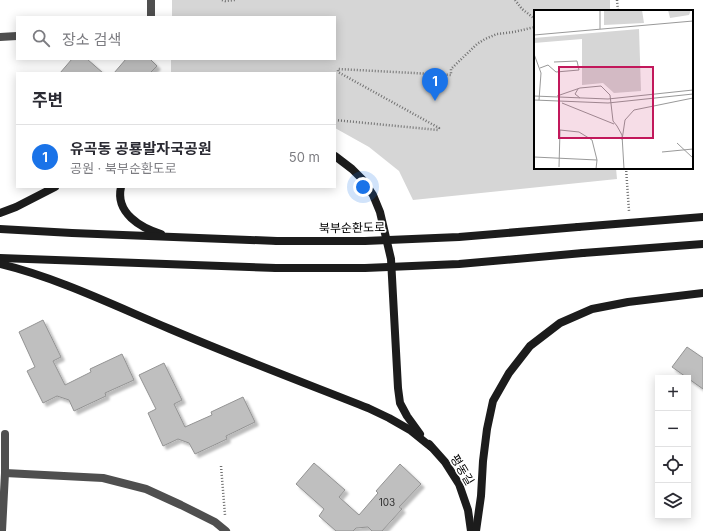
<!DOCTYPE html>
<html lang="ko">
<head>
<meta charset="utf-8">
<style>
	body { margin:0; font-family:Inter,"Noto Sans KR",sans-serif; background:#f7f7f7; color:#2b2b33 }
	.controls { position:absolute; right:12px; bottom:12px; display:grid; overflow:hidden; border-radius:0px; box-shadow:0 2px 10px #0003 }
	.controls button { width:36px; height:36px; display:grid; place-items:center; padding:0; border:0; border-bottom:1px solid #e1e1e2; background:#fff; color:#2b2b33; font:20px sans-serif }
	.you { position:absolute; left:363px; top:187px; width:14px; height:14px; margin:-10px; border:3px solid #fff; border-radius:50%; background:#1a73e8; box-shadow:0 0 0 6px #1a73e833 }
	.badge { display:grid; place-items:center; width:26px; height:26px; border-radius:50%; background:#1a73e8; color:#fff; font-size:13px; font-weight:700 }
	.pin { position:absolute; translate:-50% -33px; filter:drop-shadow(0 1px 2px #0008) }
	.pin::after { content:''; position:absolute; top:21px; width:14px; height:12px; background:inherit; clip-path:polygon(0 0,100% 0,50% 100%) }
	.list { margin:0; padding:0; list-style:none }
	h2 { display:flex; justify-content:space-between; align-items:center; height:52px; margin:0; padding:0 16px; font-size:17px }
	h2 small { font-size:13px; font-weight:400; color:#7c7c81 }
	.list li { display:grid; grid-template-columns:26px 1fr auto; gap:12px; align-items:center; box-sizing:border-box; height:64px; padding:0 16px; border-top:1px solid #e1e1e2 }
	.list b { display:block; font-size:15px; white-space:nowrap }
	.list p { margin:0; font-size:13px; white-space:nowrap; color:#7c7c81 }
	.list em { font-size:13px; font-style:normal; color:#7c7c81 }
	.icon { flex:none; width:22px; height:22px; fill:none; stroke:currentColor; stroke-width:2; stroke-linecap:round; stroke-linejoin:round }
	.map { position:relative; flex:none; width:703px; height:531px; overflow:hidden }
	.search { position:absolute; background:#fff; box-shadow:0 2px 10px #0003; left:16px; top:16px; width:320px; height:44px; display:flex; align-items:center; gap:10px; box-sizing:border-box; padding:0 14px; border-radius:0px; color:#7c7c81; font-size:15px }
	.panel { position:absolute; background:#fff; box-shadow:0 2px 10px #0003; left:16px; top:72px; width:320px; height:116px; border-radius:0px }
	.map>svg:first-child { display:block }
	.green { fill:#d6d6d6 }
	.building { fill:#bfbfbf; stroke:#939393; filter:url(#shadow) }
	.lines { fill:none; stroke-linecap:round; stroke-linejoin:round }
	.path { stroke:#717171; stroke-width:2.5; stroke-dasharray:1 2; stroke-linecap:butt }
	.street { stroke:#4f4f4f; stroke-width:8 }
	.secondary { stroke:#1c1c1c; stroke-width:8 }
	.secondary-bridge { stroke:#1c1c1c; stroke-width:8 }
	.labels { text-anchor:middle; stroke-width:3.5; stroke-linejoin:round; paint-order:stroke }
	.number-label { font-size:10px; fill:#303030 }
	.street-label { font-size:12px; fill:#000; stroke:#fff }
	.inset-road { fill:none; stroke:#999; stroke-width:1 }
	.view { fill:#c2185b; fill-opacity:0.15; stroke:#c2185b; stroke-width:2 }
	.inset-edge { fill:none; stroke:#000; stroke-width:2 }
</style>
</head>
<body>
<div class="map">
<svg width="703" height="531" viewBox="0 0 703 531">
	<defs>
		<filter id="shadow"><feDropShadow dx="3.5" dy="3.5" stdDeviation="1" flood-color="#0004"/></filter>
	</defs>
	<rect width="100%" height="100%" fill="#fff"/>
	<!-- green -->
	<path class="green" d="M172,0H610V11H535V168H616L617,179L413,200L399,171L369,147L335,128V73H171V59H335V17H172Z"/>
	<!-- building -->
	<g class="building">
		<path d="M72,59H87L103,73H60Z"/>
		<path d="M126,59H150L157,66L150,73H114Z"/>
		<path d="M43,320L61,357L53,361L65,385L91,372L90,369L122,354L134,380L105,393L106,396L74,411L69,400L57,396L43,403L27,371L35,367L19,332Z"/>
		<path d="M687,347L703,358V389L672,367Z"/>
		<path d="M164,363L182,400L174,404L185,427L212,415L211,412L243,397L255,422L226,436L227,439L195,454L189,443L178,439L163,446L148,413L156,409L139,375Z"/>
		<path d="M314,463L345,490L339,497L359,515L378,493L376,491L400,464L421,484L399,507L402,509L382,531H372L368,527L356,528L353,531H336L319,516L324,509L296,484Z"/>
	</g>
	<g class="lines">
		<!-- path -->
		<g class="path">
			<path d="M222,0L225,1L235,0"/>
			<path d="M515,0L522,9L535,19"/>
			<path d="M617,0L618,11"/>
			<path d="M335,120L438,130L439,128L338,72V69L451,75V69L477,44L485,39L497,34L514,32L535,27"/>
			<path d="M626,168L629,211"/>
			<path d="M221,466L225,515"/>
		</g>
		<!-- street -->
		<g class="street">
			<path d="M151,0V17"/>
			<path d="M0,37L17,36"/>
			<path d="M5,434V473"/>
			<path d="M2,531L5,473L103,478L146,489L181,505L215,522L226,531"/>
		</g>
		<!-- secondary -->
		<g class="secondary">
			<path d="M335,156L352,169L363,180L373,195L380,212L391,259L398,388L400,403L407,416L420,434"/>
			<path d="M121,187C115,213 141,228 161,234"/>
			<path d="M0,213L16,207L55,187"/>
			<path d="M578,227L703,217"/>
			<path d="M0,229L72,233L277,241"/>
			<path d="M583,253L703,244"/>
			<path d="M0,258L276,268"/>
			<path d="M0,264C58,278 115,306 170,329C236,357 302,382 368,408L389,418L410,430L431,447"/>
			<path d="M429,444L445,462L459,484L468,510L471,531"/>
			<path d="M476,531L481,496L483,461L487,429L493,401L509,373L530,346L560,323L592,309L628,302L703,293"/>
		</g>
		<!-- secondary-bridge -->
		<g class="secondary-bridge">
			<path d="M277,241H365L459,237L578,227"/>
			<path d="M276,268H365L459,264L583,253"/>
		</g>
	</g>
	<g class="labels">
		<!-- number labels -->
		<g class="number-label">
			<text x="387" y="506">103</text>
		</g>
		<!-- street labels -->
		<g class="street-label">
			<text transform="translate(352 228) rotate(-1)" y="4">북부순환도로</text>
			<text transform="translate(462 470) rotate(59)" y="4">평동길</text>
		</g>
	</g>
	<!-- overview -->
	<g transform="translate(534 10)">
		<rect width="159" height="159" fill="#fff"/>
		<path d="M70,0H108L110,13L70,15ZM134,0H157L155,5L136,8ZM105,19L107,81L80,83L69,73L48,75V29L0,33V28Z" fill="#d6d6d6"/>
		<path class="inset-road" d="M66,0V19M0,25L159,11M0,44L7,63L5,90M6,58L14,55L22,62L45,60L43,51L20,52M44,79L41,84L46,88M0,86L74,89L159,80M23,86L46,78L67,76L76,85L79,111L83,116M0,90L74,93L159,84M28,93L80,114M83,116L88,125L90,159M88,130L91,110L100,100L159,88M143,133L159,148M128,142L159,139M0,147L63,150L62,159M25,157L26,120L45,122L58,130L63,150"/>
		<path class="view" d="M25,57H119V128H25Z"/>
		<rect width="159" height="159" class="inset-edge"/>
	</g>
</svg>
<div class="controls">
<button>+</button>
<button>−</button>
<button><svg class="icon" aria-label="locate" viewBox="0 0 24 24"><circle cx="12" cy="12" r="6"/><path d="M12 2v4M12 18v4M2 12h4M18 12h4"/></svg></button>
<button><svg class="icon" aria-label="layers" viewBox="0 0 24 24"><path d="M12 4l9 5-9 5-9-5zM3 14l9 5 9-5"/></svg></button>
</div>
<div class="you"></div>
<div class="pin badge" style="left:435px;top:101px">1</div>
<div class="search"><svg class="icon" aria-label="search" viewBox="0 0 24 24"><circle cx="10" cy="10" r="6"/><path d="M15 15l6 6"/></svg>장소 검색</div>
<section class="panel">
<h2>주변<small></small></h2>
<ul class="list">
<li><span class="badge">1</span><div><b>유곡동 공룡발자국공원</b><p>공원 · 북부순환도로</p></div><em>50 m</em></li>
</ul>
</section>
</div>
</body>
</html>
